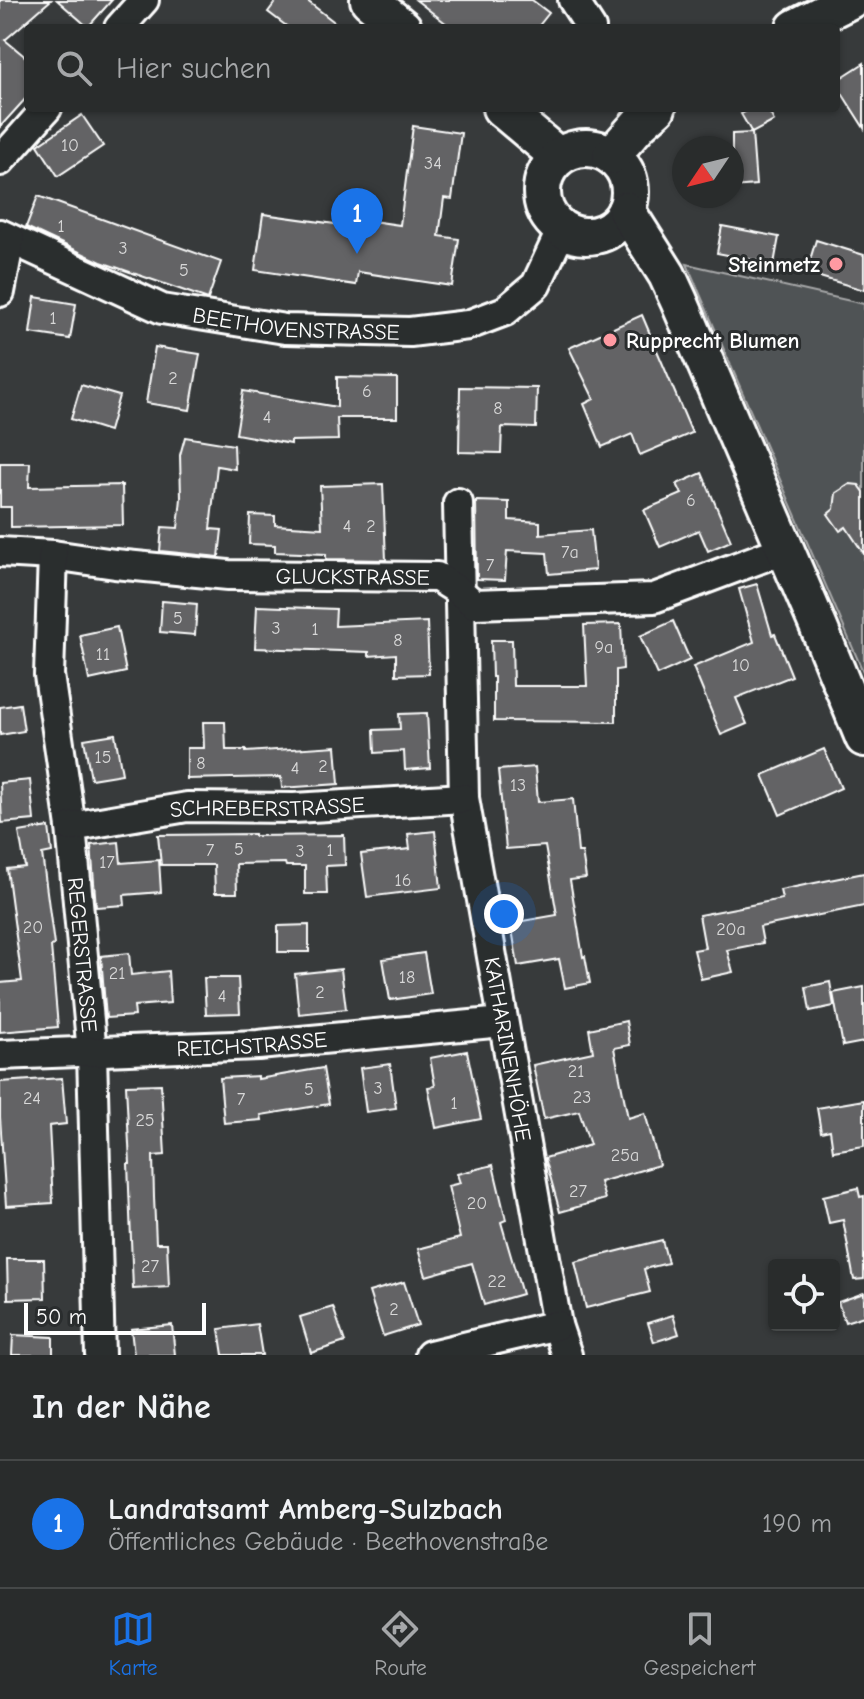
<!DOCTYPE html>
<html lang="de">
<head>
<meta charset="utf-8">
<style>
	body { margin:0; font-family:"Comic Neue",sans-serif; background:#353838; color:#f1f3f6 }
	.controls { position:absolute; right:24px; bottom:24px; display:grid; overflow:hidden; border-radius:8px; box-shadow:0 2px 6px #0004 }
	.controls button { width:72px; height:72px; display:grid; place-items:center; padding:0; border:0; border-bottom:2px solid #454848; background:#292c2c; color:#f1f3f6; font:40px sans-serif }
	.compass { position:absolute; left:672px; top:136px; width:72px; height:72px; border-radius:50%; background:#292c2c; box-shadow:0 2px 6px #0004; rotate:235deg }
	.scale { position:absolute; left:24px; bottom:20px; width:182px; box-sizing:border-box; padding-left:8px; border:4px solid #fff; border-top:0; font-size:22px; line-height:28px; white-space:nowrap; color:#fff; -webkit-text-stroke:6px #2a2d2e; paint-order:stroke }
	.you { position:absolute; left:504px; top:914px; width:28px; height:28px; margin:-20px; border:6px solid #fff; border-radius:50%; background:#1a73e8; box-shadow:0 0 0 12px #1a73e833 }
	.badge { display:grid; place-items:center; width:52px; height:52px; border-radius:50%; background:#1a73e8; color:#fff; font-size:26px; font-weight:700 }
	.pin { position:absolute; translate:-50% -66px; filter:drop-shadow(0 2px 4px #0008) }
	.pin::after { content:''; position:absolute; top:42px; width:28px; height:24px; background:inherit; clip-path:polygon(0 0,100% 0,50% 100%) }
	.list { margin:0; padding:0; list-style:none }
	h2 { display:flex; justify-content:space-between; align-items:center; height:104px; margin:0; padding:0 32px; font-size:34px }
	h2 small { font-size:26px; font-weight:400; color:#a5a7a9 }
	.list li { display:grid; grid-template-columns:52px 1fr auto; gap:24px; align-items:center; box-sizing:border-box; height:128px; padding:0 32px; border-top:2px solid #454848 }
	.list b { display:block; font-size:30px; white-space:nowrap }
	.list p { margin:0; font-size:26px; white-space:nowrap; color:#a5a7a9 }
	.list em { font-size:26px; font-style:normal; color:#a5a7a9 }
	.icon { flex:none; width:44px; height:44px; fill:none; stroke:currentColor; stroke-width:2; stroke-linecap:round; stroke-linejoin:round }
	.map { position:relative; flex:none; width:864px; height:1355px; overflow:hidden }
	.search { position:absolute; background:#292c2c; box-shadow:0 2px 6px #0004; left:24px; right:24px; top:24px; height:88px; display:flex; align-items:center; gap:20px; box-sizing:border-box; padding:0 28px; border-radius:8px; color:#a5a7a9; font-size:30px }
	.sheet { height:232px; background:#292c2c }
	nav { display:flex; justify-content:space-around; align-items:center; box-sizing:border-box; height:112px; border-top:2px solid #454848; background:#292c2c; font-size:22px; color:#a5a7a9 }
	nav a { display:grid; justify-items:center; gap:4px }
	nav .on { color:#1a73e8 }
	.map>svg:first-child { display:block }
	.green { fill:#505354; stroke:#a8a9aa; stroke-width:2 }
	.building { fill:#636465; stroke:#fff; stroke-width:2 }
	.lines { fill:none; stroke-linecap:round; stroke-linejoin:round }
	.minor-casing { stroke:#fff; stroke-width:34 }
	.tertiary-casing { stroke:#fff; stroke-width:42 }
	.minor { stroke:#2a2d2e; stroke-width:28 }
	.tertiary { stroke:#2a2d2e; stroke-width:36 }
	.poi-dot { fill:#ff9aa2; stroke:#2a2d2e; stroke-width:3 }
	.labels { text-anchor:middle; stroke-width:6; stroke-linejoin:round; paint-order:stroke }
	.number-label { font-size:18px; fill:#d8d8d8 }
	.poi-label { font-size:22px; font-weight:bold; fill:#fff; stroke:#2a2d2e; text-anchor:end }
	.street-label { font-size:22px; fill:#fff; stroke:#2a2d2e }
</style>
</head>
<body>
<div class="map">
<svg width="864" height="1355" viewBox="0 0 864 1355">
	<rect width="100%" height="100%" fill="#373a3b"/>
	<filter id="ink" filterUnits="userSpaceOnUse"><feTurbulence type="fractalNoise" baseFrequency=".0125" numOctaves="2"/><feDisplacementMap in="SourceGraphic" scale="16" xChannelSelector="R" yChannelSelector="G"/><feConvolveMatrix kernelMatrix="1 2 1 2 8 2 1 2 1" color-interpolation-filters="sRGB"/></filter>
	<g filter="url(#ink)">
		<!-- green -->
		<path class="green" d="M687,264L864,304V674L690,271Z"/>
		<!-- building -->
		<g class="building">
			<path d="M0,0H51L5,40L28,59V96L0,127Z"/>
			<path d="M57,0H112L88,27Z"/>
			<path d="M277,0H306L342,28H289L268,12Z"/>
			<path d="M416,0H532L549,13L537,28H452Z"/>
			<path d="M864,63V128L836,84V81Z"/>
			<path d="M752,108H767L774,121L752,133L741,114Z"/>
			<path d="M82,115L103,146L58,176L38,145Z"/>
			<path d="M413,126L461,133L452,199L444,198L439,236L459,239L452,286L358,272L356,285L255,270L263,214L364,228L365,220L400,225Z"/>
			<path d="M752,133L756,185L732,187V134Z"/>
			<path d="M38,196L221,262L208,299L101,262L26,227Z"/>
			<path d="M722,226L779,237L774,264L717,253Z"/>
			<path d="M816,240L864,255V290L806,273Z"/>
			<path d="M35,297L76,304L70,339L30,333Z"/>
			<path d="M642,315L692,433L640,455L632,434L602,447L584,404L594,399L569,348Z"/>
			<path d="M155,347L200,354L190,410L146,403Z"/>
			<path d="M337,377L397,378V418H337L338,440L291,441V444L236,434L243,391L337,407Z"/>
			<path d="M81,385L119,396L109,431L71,419Z"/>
			<path d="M460,387L537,388L536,428L502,427L501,453L459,452Z"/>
			<path d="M185,437L234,445L235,469L217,466L210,529L222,530L219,557L160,551L162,527L178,528L181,498L180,455Z"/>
			<path d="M0,463H30L29,487L122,485L123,525L11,527V507H0Z"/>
			<path d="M702,473L731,541L708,551L699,530L660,547L644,510L682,494L677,484Z"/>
			<path d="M383,484L386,560L326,559V554L275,552V545L249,544L250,515L275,516V525L322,528L320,486Z"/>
			<path d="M850,484L859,485L864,492V554L846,527L840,531L828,514L834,509L836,493Z"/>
			<path d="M476,501L509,502V520L540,522V534L591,530L595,570L549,574L547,553L507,551L505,580L477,579Z"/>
			<path d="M757,584L772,635L775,634L792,676L736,698L747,724L721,735L693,667L754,642L739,589Z"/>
			<path d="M162,601L197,604L195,635L160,632Z"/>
			<path d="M257,606L336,609L335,626L427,622L429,674L396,675V654L369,656V652L255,648Z"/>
			<path d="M673,621L690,660L657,675L640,636Z"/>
			<path d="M621,624L623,669L616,670V722L494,721V677H492L491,640H512L513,686H587L584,625Z"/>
			<path d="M117,627L126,672L89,680L80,635Z"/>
			<path d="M20,704L24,731L0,735V707Z"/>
			<path d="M427,713L430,768L405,770L404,751L375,753L374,730L400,729L399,714Z"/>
			<path d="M203,722H225L226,750H246V752L336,746L339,784L282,788L281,777L187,779V748H204Z"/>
			<path d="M115,734L122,774L91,779L84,739Z"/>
			<path d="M824,749L841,788L780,815L763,775Z"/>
			<path d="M535,767L538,802L573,799L578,852H582L586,878L570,880L583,957L585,956L590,983L565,988L559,959L518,966L511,923L557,915L545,846L506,849L498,770Z"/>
			<path d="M30,780L34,820L2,823L0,783Z"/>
			<path d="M49,827L52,852L42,854L54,945L51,946L58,1027L0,1032V983L22,981L7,869L25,867L19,832Z"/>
			<path d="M435,831L441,888L367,897L361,854L410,849L408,834Z"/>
			<path d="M254,834V836L344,835L345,865L326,866L327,894H305V866H286L285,863L236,864L237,893H215L214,865H161L158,835Z"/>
			<path d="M119,842L121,863L159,860L161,892L124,895L125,905L96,907L91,845Z"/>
			<path d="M864,873V906L760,927L763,943L727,950L733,972L701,979L694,950L705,948L699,915L782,899L780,890Z"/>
			<path d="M309,925V952H278V926Z"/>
			<path d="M129,953L131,975L168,971L170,1003L134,1006L135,1016L106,1018L101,956Z"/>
			<path d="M424,953L431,994L390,1000L383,959Z"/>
			<path d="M341,969L346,1009L299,1014L295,974Z"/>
			<path d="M204,978H238L240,1013L206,1014Z"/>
			<path d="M830,982L834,1006L810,1011L806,987Z"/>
			<path d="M864,987V1042L843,1046L833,993Z"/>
			<path d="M626,1021L630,1045L614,1048L628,1118L645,1113L659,1165L600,1182L605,1199L560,1212L545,1158L590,1145L579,1111L544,1119L533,1065L593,1052L589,1029Z"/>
			<path d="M467,1051L481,1119L436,1128L428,1087L435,1086L430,1058Z"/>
			<path d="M390,1064L396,1108L366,1112L360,1068Z"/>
			<path d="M323,1068L329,1104L261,1115L262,1120L224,1123L220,1078L258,1076V1079Z"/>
			<path d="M62,1078L66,1124L49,1126L53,1203L6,1206L0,1117V1082Z"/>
			<path d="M161,1084L165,1155L153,1156L154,1197L156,1243H167L169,1287L133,1289L128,1164H130L126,1085Z"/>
			<path d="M864,1100V1146L833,1151L830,1130L821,1132L817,1108Z"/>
			<path d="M493,1165L506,1220L501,1222L522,1294L484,1305L472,1263L426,1276L418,1249L460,1238L448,1186L460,1183L457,1174Z"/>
			<path d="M858,1188L860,1197L864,1196V1279L854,1280L843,1220L829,1223L823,1196Z"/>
			<path d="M662,1240L668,1263L644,1269L650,1292L586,1308L575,1262Z"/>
			<path d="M7,1259H44L45,1298L8,1299Z"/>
			<path d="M404,1282L418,1325L383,1336L369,1292Z"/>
			<path d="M864,1293V1316L845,1322L838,1302Z"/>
			<path d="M333,1307L345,1342L311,1353L300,1317Z"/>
			<path d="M673,1315L679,1334L654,1342L648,1323Z"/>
			<path d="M257,1324L262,1355H223L219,1329Z"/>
			<path d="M172,1325L175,1355H134L131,1329Z"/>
			<path d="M13,1335L53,1337V1355H12Z"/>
		</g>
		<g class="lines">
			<defs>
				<g id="minor">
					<path d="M573,0L591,28"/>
					<path d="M119,28L144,0"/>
					<path d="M0,161L47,108"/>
					<path id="s1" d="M0,234L162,309L285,329L410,332L468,325L505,311L536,285L562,229"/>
					<path d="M0,292L10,239"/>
					<path id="s2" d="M458,503L464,798L557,1325L567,1355"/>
					<path id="s3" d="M0,552L53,555L115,564L228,575L437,577L459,591L474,604L654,598L785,549"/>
					<path id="s4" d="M53,555L49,675L71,827L92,1053L100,1355"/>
					<path id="s5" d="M71,827L187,807L294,808L464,798"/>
					<path id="s6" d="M0,1055L258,1045L503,1022"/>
					<path d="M430,1355L557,1325"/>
				</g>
				<g id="tertiary">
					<path d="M369,0L403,28"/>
					<path d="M795,28L850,0"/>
					<path d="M501,108L559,157"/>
					<circle cx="586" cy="192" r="44"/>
					<path d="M611,156L640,123L657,108"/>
					<path d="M626,210L667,275L679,301L819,628L864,738"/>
				</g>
			</defs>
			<!-- minor casing -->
			<use href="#minor" class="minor-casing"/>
			<!-- tertiary casing -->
			<use href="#tertiary" class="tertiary-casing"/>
			<!-- minor -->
			<use href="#minor" class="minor"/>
			<!-- tertiary -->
			<use href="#tertiary" class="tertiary"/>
		</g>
	</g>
	<!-- markers -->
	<g class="poi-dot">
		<circle cx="836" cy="264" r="8"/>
		<circle cx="610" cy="340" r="8"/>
	</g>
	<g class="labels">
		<!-- number labels -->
		<g class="number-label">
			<text x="70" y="151">10</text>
			<text x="433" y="169">34</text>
			<text x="61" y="232">1</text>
			<text x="123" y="254">3</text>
			<text x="184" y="276">5</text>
			<text x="53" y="324">1</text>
			<text x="173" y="384">2</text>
			<text x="367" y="397">6</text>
			<text x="498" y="414">8</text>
			<text x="267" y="423">4</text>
			<text x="691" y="506">6</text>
			<text x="347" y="532">4</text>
			<text x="371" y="532">2</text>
			<text x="570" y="558">7a</text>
			<text x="490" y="571">7</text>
			<text x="178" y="624">5</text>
			<text x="276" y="634">3</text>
			<text x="315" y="635">1</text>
			<text x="398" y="646">8</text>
			<text x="604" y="653">9a</text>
			<text x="103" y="660">11</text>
			<text x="741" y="671">10</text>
			<text x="103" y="763">15</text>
			<text x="201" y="769">8</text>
			<text x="323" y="772">2</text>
			<text x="295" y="774">4</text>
			<text x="518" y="791">13</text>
			<text x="239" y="855">5</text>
			<text x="210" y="856">7</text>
			<text x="330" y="856">1</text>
			<text x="300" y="857">3</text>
			<text x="107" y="868">17</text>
			<text x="403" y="886">16</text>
			<text x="33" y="933">20</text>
			<text x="731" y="935">20a</text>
			<text x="117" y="979">21</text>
			<text x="407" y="983">18</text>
			<text x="320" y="998">2</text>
			<text x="222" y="1002">4</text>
			<text x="576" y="1077">21</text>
			<text x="378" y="1094">3</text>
			<text x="309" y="1095">5</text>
			<text x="582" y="1103">23</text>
			<text x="32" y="1104">24</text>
			<text x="241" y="1105">7</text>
			<text x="454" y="1109">1</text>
			<text x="145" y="1126">25</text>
			<text x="625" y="1161">25a</text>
			<text x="578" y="1197">27</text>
			<text x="477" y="1209">20</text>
			<text x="150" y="1272">27</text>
			<text x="497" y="1287">22</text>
			<text x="394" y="1315">2</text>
		</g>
		<!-- poi labels -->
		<g class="poi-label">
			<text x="820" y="272">Steinmetz</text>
			<text x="626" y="348" text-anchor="start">Rupprecht Blumen</text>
		</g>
		<!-- street labels -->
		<g class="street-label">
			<text dy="8" stroke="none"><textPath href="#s1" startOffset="314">BEETHOVENSTRASSE</textPath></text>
			<text dy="8" stroke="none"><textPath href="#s3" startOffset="354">GLUCKSTRASSE</textPath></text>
			<text dy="8" stroke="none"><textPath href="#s5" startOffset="198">SCHREBERSTRASSE</textPath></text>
			<text dy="8" stroke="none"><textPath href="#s4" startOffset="402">REGERSTRASSE</textPath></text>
			<text dy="8" stroke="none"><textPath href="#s6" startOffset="252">REICHSTRASSE</textPath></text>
			<text dy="8" stroke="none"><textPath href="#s2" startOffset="550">KATHARINENHÖHE</textPath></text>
		</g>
	</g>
</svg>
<div class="controls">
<button><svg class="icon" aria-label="locate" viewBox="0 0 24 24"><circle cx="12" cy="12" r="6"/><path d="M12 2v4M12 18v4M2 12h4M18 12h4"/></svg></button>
</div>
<svg class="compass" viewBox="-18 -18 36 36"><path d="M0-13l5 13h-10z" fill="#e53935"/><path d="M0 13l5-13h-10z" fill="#a5a7a9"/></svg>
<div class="scale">50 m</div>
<div class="you"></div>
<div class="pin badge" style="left:357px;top:254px">1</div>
<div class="search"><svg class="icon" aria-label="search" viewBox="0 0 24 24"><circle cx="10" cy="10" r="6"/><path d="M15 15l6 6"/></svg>Hier suchen</div>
</div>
<section class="sheet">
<h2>In der Nähe<small></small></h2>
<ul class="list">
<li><span class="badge">1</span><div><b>Landratsamt Amberg-Sulzbach</b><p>Öffentliches Gebäude · Beethovenstraße</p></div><em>190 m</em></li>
</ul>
</section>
<nav>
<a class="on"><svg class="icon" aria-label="map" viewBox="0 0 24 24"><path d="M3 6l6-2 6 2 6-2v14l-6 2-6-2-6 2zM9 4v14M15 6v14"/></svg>Karte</a>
<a><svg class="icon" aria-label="directions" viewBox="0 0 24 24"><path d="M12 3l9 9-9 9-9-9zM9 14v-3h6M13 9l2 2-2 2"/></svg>Route</a>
<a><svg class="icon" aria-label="saved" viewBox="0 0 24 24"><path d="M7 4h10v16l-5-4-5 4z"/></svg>Gespeichert</a>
</nav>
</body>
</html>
